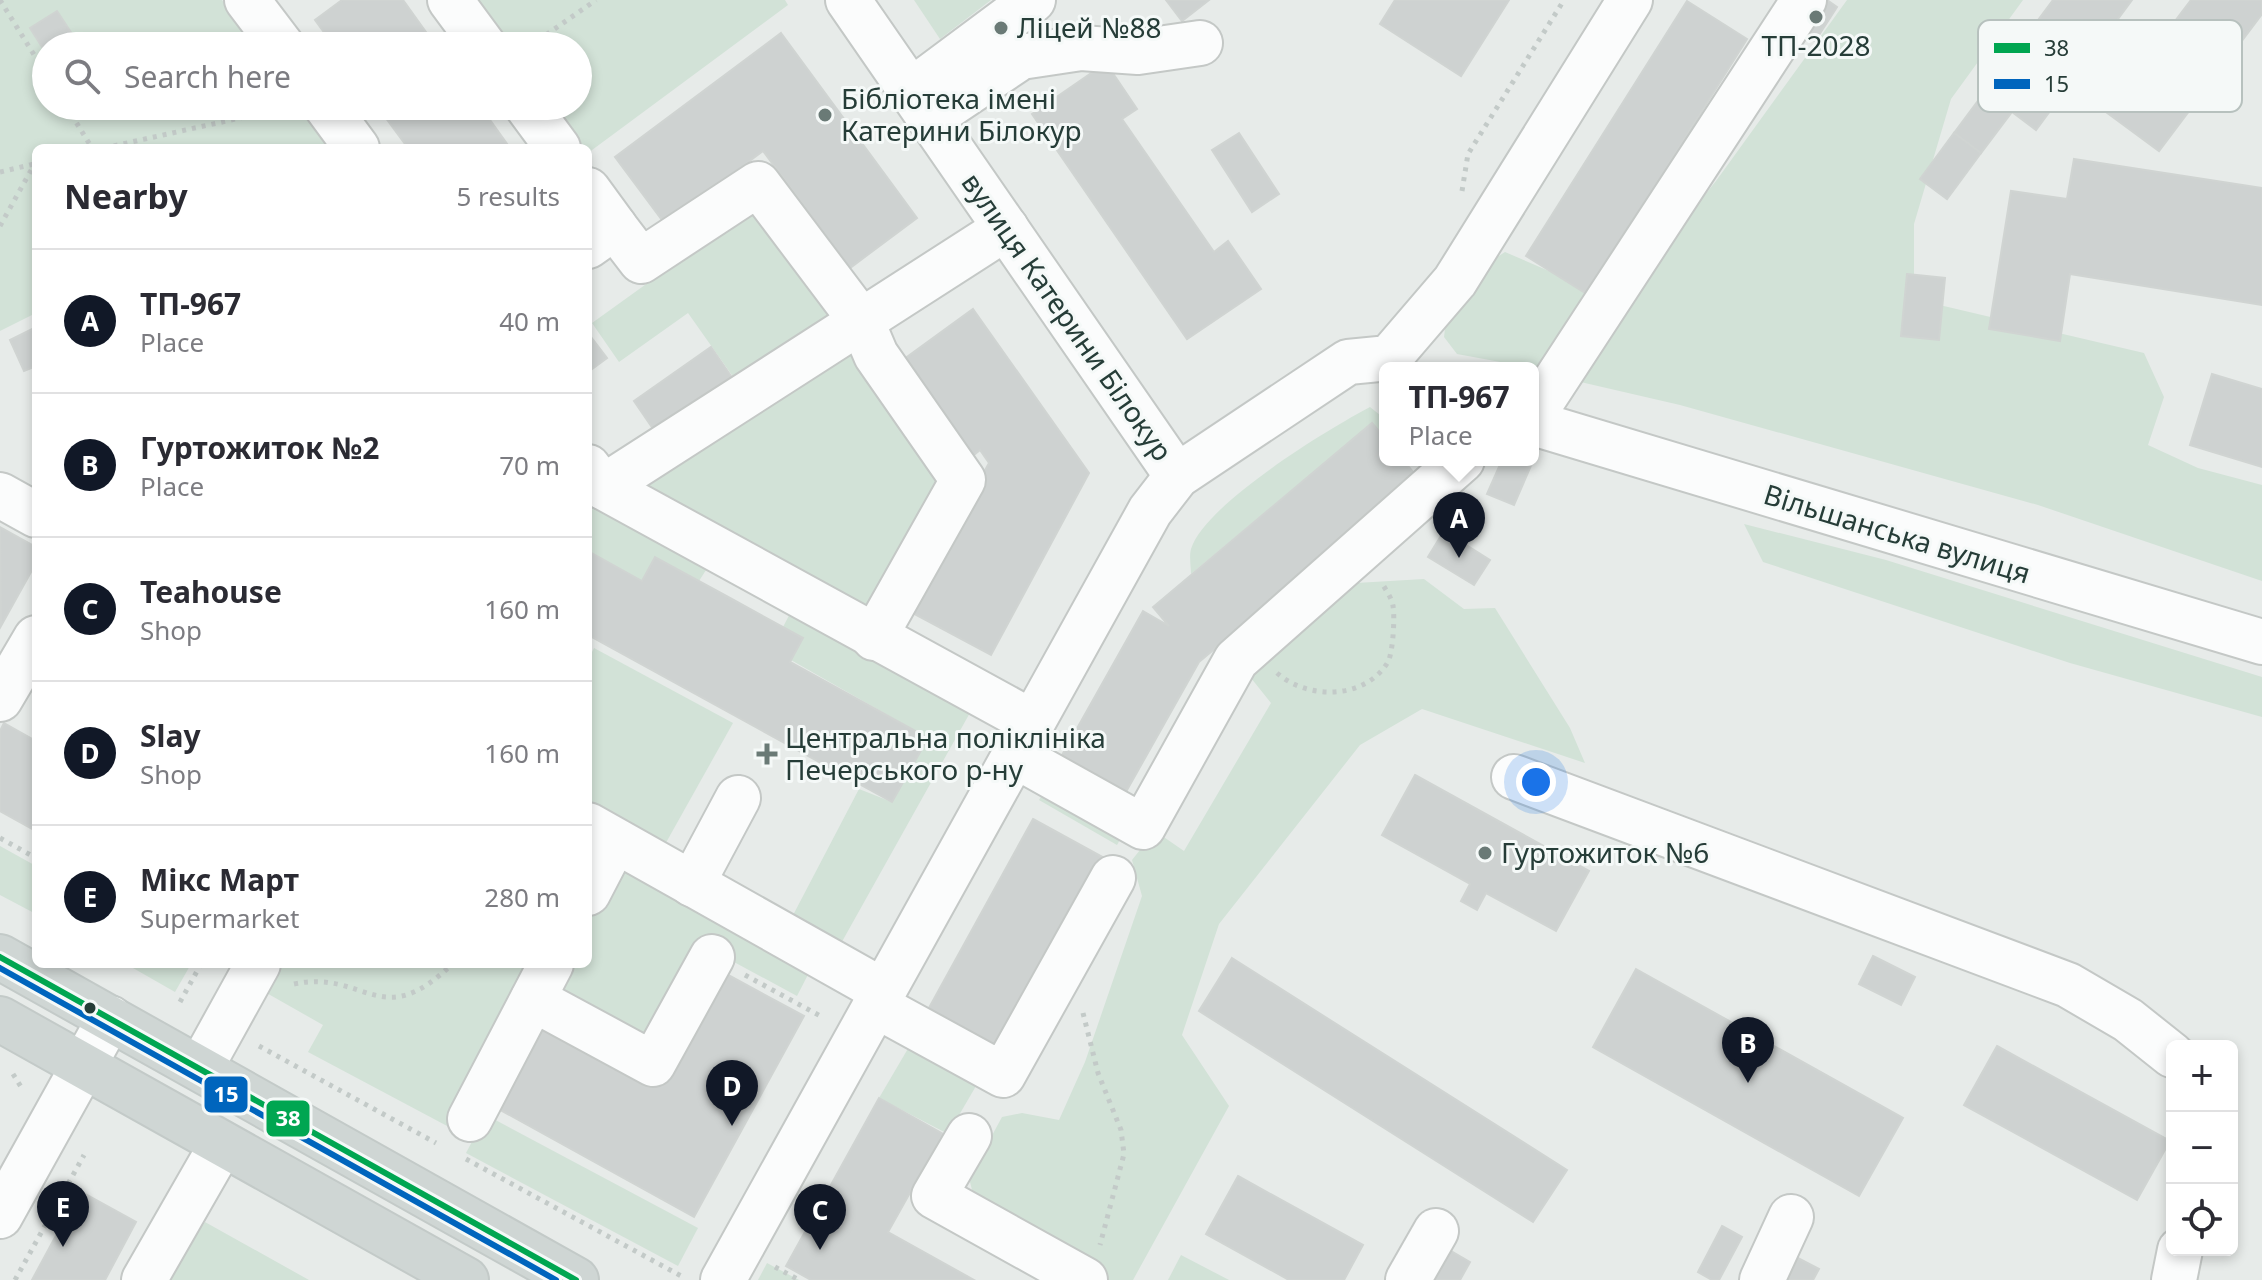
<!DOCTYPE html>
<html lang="en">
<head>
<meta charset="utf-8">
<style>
	body { margin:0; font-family:"Noto Sans",sans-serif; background:#f7f7f7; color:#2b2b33 }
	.controls { position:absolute; right:24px; bottom:24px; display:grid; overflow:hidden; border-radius:12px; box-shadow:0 4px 12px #0003 }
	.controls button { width:72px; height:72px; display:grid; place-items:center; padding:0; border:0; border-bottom:2px solid #e1e1e2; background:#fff; color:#2b2b33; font:40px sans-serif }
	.you { position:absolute; left:1536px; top:782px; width:28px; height:28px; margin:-20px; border:6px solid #fff; border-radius:50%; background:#1a73e8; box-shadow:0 0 0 12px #1a73e833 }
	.badge { display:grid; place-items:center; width:52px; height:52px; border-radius:50%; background:#111827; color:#fff; font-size:26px; font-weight:700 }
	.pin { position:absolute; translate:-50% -66px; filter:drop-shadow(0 2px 4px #0008) }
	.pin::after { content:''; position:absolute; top:42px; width:28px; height:24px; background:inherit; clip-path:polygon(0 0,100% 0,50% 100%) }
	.popup { position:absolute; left:1379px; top:362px; width:160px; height:104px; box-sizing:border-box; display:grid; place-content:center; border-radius:12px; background:#fff; filter:drop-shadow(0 2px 6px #0005); font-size:26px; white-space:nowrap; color:#7c7c81 }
	.popup b { font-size:30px; color:#2b2b33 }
	.popup::after { content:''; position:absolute; left:50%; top:100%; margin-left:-16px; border:16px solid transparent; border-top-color:#fff }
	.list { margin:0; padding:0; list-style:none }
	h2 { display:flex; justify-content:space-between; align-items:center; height:104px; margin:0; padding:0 32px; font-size:34px }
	h2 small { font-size:26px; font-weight:400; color:#7c7c81 }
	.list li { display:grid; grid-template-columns:52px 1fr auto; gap:24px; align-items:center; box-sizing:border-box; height:144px; padding:0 32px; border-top:2px solid #e1e1e2 }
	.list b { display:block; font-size:30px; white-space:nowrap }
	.list p { margin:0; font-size:26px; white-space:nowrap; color:#7c7c81 }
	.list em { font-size:26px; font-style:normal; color:#7c7c81 }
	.icon { flex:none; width:44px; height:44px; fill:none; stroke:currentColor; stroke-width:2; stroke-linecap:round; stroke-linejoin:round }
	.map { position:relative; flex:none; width:2262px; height:1280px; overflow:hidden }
	.search { position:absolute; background:#fff; box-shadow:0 4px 12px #0003; left:32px; top:32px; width:560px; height:88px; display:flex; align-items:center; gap:20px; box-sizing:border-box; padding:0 28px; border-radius:44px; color:#7c7c81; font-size:30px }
	.panel { position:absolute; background:#fff; box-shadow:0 4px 12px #0003; left:32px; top:144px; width:560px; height:824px; border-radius:12px }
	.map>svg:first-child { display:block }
	.green { fill:#d2e2d7 }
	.building { fill:#ced2d1; stroke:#d0d4d2; stroke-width:2 }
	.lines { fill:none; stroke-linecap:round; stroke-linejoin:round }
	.minor-casing { stroke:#c4c8c6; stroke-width:48 }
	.major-casing { stroke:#c3cac8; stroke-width:48 }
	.path { stroke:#c3cac8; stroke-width:5; stroke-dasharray:4 6; stroke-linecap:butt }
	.minor { stroke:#fbfcfc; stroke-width:44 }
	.major { stroke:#cfd6d4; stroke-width:44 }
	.bus-1-casing { stroke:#f5f9f8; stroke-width:12 }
	.bus-2-casing { stroke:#f5f9f8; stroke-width:12 }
	.bus-1 { stroke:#00a651; stroke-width:6 }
	.bus-2 { stroke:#0065bd; stroke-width:6 }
	.poi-dot { fill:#6a7a76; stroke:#f5f9f8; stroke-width:3 }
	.bus-dot { fill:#263d38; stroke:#f5f9f8; stroke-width:3 }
	.labels { text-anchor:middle; stroke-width:6; stroke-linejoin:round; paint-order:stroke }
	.poi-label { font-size:28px; fill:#263d38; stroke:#f5f9f8; text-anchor:start }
	.street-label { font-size:28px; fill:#263d38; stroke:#f5f9f8 }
	.key { fill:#f5f9f8; stroke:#b7c1be; stroke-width:2 }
	.key-label { font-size:22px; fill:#263d38 }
	.line-badge { stroke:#f5f9f8; stroke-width:3 }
	.badge-label { font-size:22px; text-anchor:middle; font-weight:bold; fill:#fff }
</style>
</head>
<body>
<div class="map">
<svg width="2262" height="1280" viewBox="0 0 2262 1280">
	<rect width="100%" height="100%" fill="#e7ebe9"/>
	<!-- green -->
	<g class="green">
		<path d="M0,0H222L255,46H46V106H298L334,148H36V313L0,331Z"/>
		<path d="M468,0H785L788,5L588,153V148H575L545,106H578V46H501Z"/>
		<path d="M914,0H991L940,39Z"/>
		<path d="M1847,0H2023L1951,99L1914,224V299L2144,353L2164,397L2148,445L2198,468L2262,485V581L2038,505L1680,405L1533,371V368L1457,354L1444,337C1448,298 1473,272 1505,252L1619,301L1716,181Z"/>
		<path d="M752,208L833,322L741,388L688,313L619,362L592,323Z"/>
		<path d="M852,344L948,481L863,615L637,484Z"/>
		<path d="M1370,407L1385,419V438L1372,423L1191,574C1191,567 1189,556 1191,549C1205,504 1328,429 1370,407Z"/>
		<path d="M604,500L713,559L699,581L655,557L642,581L588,551V504Z"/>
		<path d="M1744,524L1886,560L2262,677V717L2070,663L1763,562Z"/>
		<path d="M1424,579L1464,609L1495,608L1570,728L1585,763L1422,709L1360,745L1219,924L1182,1035L1229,1106L1133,1280H1106L974,1198L969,1178L1002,1117L1022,1113L1059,1120L1085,1062L1142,896L1132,860L1155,831L1184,851L1271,703L1247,673L1356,583Z"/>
		<path d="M795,604L976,702L839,947L791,919L859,789L892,802L928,738L791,660L803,638L783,627Z"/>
		<path d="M594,648L733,723L663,848L588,806V660Z"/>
		<path d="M1049,784L1126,829L1117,845L1039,800Z"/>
		<path d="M0,846L36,866V914L0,895Z"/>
		<path d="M619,853L815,961L797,996L710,949L657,1040L551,983L561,964H588V913Z"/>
		<path d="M126,964H191L175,992Z"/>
		<path d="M269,964H539L449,1127L308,1052L323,1025L256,987Z"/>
		<path d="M916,1035L983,1074L948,1134L879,1098Z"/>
		<path d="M486,1115L698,1228L678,1266L466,1153Z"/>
		<path d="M187,1221L201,1228L205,1222L309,1280H154Z"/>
		<path d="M1181,1255L1229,1280H1168Z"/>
		<path d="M767,1263L799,1280H758Z"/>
	</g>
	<!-- building -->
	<g class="building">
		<path d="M342,0H403L436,46H334L315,20Z"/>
		<path d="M1166,0H1209L1182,21Z"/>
		<path d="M1395,0H1509L1461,76L1380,24Z"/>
		<path d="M1813,0H1827L1837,7L1815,41L1795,28Z"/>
		<path d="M2053,0H2132L2036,130L2012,112L1981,153L1954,133Z"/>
		<path d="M2191,0H2262V14L2159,151L2106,112Z"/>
		<path d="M1687,1L1747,39L1587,294L1526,256Z"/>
		<path d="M57,11L80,46H46V53L30,28Z"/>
		<path d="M781,33L917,218L850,268L763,151L665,224L615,157Z"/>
		<path d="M1106,63L1137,109L1122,119L1214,252L1228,241L1261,289L1187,339L1032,114Z"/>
		<path d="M377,106H480L510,148H408Z"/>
		<path d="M1239,133L1279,194L1252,212L1212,150Z"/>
		<path d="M1954,133L1981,153L1947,199L1920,179Z"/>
		<path d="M2074,159L2262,188V305L2070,274L2060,341L1989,329L2011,191L2067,199Z"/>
		<path d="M1907,274L1945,278L1939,340L1901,336Z"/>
		<path d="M973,309L1089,473L991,655L909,611L989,463L980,450L969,459L900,362Z"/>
		<path d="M36,327V366L24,371L10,340Z"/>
		<path d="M588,333L607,358L588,372Z"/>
		<path d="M711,347L733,379L656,433L634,401Z"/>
		<path d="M2212,374L2262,389V467L2190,445Z"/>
		<path d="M1372,423L1385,438V460H1403L1418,478L1199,662L1122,799L1057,764L1143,611L1169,626L1153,607Z"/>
		<path d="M1533,452L1536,454L1514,505L1487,494L1502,460H1533Z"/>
		<path d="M0,527L36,547V563L1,626Z"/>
		<path d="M1444,531L1490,560L1474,585L1428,557Z"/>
		<path d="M588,551L642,581L655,557L730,598L803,638L790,662L928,738L892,802L588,635Z"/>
		<path d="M4,723L36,741V831L0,811V731Z"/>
		<path d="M1415,775L1589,871L1556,931L1486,893L1477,910L1461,901L1470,884L1382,835Z"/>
		<path d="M1033,819L1106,859L997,1055L925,1015Z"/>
		<path d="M1873,956L1915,977L1901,1005L1859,984Z"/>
		<path d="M1232,958L1567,1170L1533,1222L1199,1011Z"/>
		<path d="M1636,969L1903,1118L1859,1196L1593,1047Z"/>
		<path d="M719,970L804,1016L694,1217L495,1107L541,1023L656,1085Z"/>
		<path d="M1997,1046L2170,1141L2137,1200L1964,1105Z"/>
		<path d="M879,1098L943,1134L888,1232L974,1280H811L786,1266Z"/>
		<path d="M1238,1176L1363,1245L1344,1280H1289L1206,1234Z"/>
		<path d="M80,1191L136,1222L105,1280H32Z"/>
		<path d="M1722,1226L1742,1237L1719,1280H1712L1698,1272Z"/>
		<path d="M1446,1248L1470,1262L1460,1280H1427Z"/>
		<path d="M1792,1255L1819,1269L1813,1280H1779Z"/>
	</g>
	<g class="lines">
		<defs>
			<g id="minor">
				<path d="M247,0L282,46"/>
				<path d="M450,0L484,46"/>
				<path d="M848,0L1177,476"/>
				<path d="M911,91L1033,0"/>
				<path d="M326,106L357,148"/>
				<path d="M527,106L558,148"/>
				<path d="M930,118L1021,57L1081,48L1138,52L1200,43"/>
				<path d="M588,190L615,227L588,246"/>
				<path d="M615,227L641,261L758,184L862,322L876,355L963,480L874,638"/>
				<path d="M1533,415L1804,0"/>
				<path d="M1533,423L2262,642"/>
				<path d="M588,467L603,487L1032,722"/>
				<path d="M603,487L1006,228"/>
				<path d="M0,495L36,515"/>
				<path d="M0,699L36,638"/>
				<path d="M1014,755L1143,827L1236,660L1462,460"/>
				<path d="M1514,777L2068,985L2128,1020L2172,1055"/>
				<path d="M588,825L883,991"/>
				<path d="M692,884L738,798"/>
				<path d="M588,893L615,841"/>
				<path d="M533,999L653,1064L712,957"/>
				<path d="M875,1005L1003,1075L1113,878"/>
				<path d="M201,1067L258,964"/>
				<path d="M470,1119L551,964"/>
				<path d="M969,1136L934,1196L1085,1280"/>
				<path d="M0,1216L110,1018"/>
				<path d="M144,1280L222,1144"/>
				<path d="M723,1280L1150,511L1177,476L1348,362L1389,358L1455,281L1630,0"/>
				<path d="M1408,1280L1436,1231"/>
				<path d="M1762,1280L1791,1217"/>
				<path d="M2174,1280L2180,1250"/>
			</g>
			<g id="major">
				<path d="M0,957L576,1280"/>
				<path d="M0,1019L466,1280"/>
			</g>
		</defs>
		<!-- minor casing -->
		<use href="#minor" class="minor-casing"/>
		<!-- major casing -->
		<use href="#major" class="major-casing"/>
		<!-- path -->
		<g class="path">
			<path d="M0,0L46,74"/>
			<path d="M530,46L596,0"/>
			<path d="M66,106L92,148"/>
			<path d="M104,148L272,111L287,113"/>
			<path d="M0,172L34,164"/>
			<path d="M1462,191L1468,154L1564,0"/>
			<path d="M0,226L34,165"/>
			<path d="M1277,673C1307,700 1365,700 1388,662C1393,652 1395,617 1393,606C1392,598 1385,589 1382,583"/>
			<path d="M0,838L36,858"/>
			<path d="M745,975L824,1018"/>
			<path d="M294,984C365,969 381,1034 452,964"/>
			<path d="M180,1002L201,964"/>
			<path d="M1083,1013L1098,1073L1121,1130L1124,1154L1100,1245"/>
			<path d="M259,1046L436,1143"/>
			<path d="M13,1074L23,1090"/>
			<path d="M466,1159L683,1277"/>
			<path d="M775,1267L799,1280"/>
			<path d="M15,1280L84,1155"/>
		</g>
		<!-- minor -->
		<use href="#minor" class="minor"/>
		<!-- major -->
		<use href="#major" class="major"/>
		<defs>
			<path id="bus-1" d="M0,957L576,1280"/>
			<path id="bus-2" d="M0,968L556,1280"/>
		</defs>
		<!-- bus-1 casing -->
		<use href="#bus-1" class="bus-1-casing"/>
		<!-- bus-2 casing -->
		<use href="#bus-2" class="bus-2-casing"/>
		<!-- bus-1 -->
		<use href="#bus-1" class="bus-1"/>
		<!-- bus-2 -->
		<use href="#bus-2" class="bus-2"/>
	</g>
	<!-- markers -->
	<g class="poi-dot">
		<circle cx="1816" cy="17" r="8"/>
		<circle cx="1001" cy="28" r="8"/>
		<circle cx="825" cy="115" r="8"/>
		<path d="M763 742h8v8h8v8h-8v8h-8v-8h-8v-8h8z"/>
		<circle cx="1485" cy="853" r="8"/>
	</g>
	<circle class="bus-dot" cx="90" cy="1008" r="7"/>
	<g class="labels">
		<!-- poi labels -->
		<g class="poi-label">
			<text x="1017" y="38">Ліцей №88</text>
			<text x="1816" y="56" text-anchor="middle">ТП-2028</text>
			<text x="841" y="109">Бібліотека імені<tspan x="841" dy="32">Катерини Білокур</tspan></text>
			<text x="785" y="748">Центральна поліклініка<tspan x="785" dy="32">Печерського р-ну</tspan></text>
			<text x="1501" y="863">Гуртожиток №6</text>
		</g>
		<!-- street labels -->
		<g class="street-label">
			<text transform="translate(1067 317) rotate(55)" y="10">вулиця Катерини Білокур</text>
			<text transform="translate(1897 534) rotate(17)" y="10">Вільшанська вулиця</text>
		</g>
	</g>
	<!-- legend -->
	<rect x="1978" y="20" width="264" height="92" rx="12" class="key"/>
	<rect x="1994" y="43" width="36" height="10" fill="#00a651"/>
	<rect x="1994" y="79" width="36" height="10" fill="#0065bd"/>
	<g class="key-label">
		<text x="2044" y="56">38</text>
		<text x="2044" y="92">15</text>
	</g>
	<g class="line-badge">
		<rect x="203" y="1075" width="46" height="39" rx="8" fill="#0065bd"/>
		<rect x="265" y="1099" width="46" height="39" rx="8" fill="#00a651"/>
	</g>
	<g class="badge-label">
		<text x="226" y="1102">15</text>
		<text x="288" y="1126">38</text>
	</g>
</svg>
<div class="controls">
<button>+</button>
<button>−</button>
<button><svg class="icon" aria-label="locate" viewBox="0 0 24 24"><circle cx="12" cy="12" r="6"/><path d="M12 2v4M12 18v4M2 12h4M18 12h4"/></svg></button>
</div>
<div class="you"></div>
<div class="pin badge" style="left:1459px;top:558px">A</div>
<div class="popup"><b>ТП-967</b>Place</div>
<div class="pin badge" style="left:1748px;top:1083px">B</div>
<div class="pin badge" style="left:820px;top:1250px">C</div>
<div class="pin badge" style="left:732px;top:1126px">D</div>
<div class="pin badge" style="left:63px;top:1247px">E</div>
<div class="search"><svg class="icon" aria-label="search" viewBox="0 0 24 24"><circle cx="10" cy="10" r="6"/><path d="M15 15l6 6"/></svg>Search here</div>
<section class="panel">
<h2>Nearby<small>5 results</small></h2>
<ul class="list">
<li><span class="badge">A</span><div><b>ТП-967</b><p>Place</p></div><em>40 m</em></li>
<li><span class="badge">B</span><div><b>Гуртожиток №2</b><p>Place</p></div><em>70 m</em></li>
<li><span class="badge">C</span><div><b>Teahouse</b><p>Shop</p></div><em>160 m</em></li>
<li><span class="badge">D</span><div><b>Slay</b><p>Shop</p></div><em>160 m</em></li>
<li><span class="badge">E</span><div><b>Мікс Март</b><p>Supermarket</p></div><em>280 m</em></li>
</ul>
</section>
</div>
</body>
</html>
